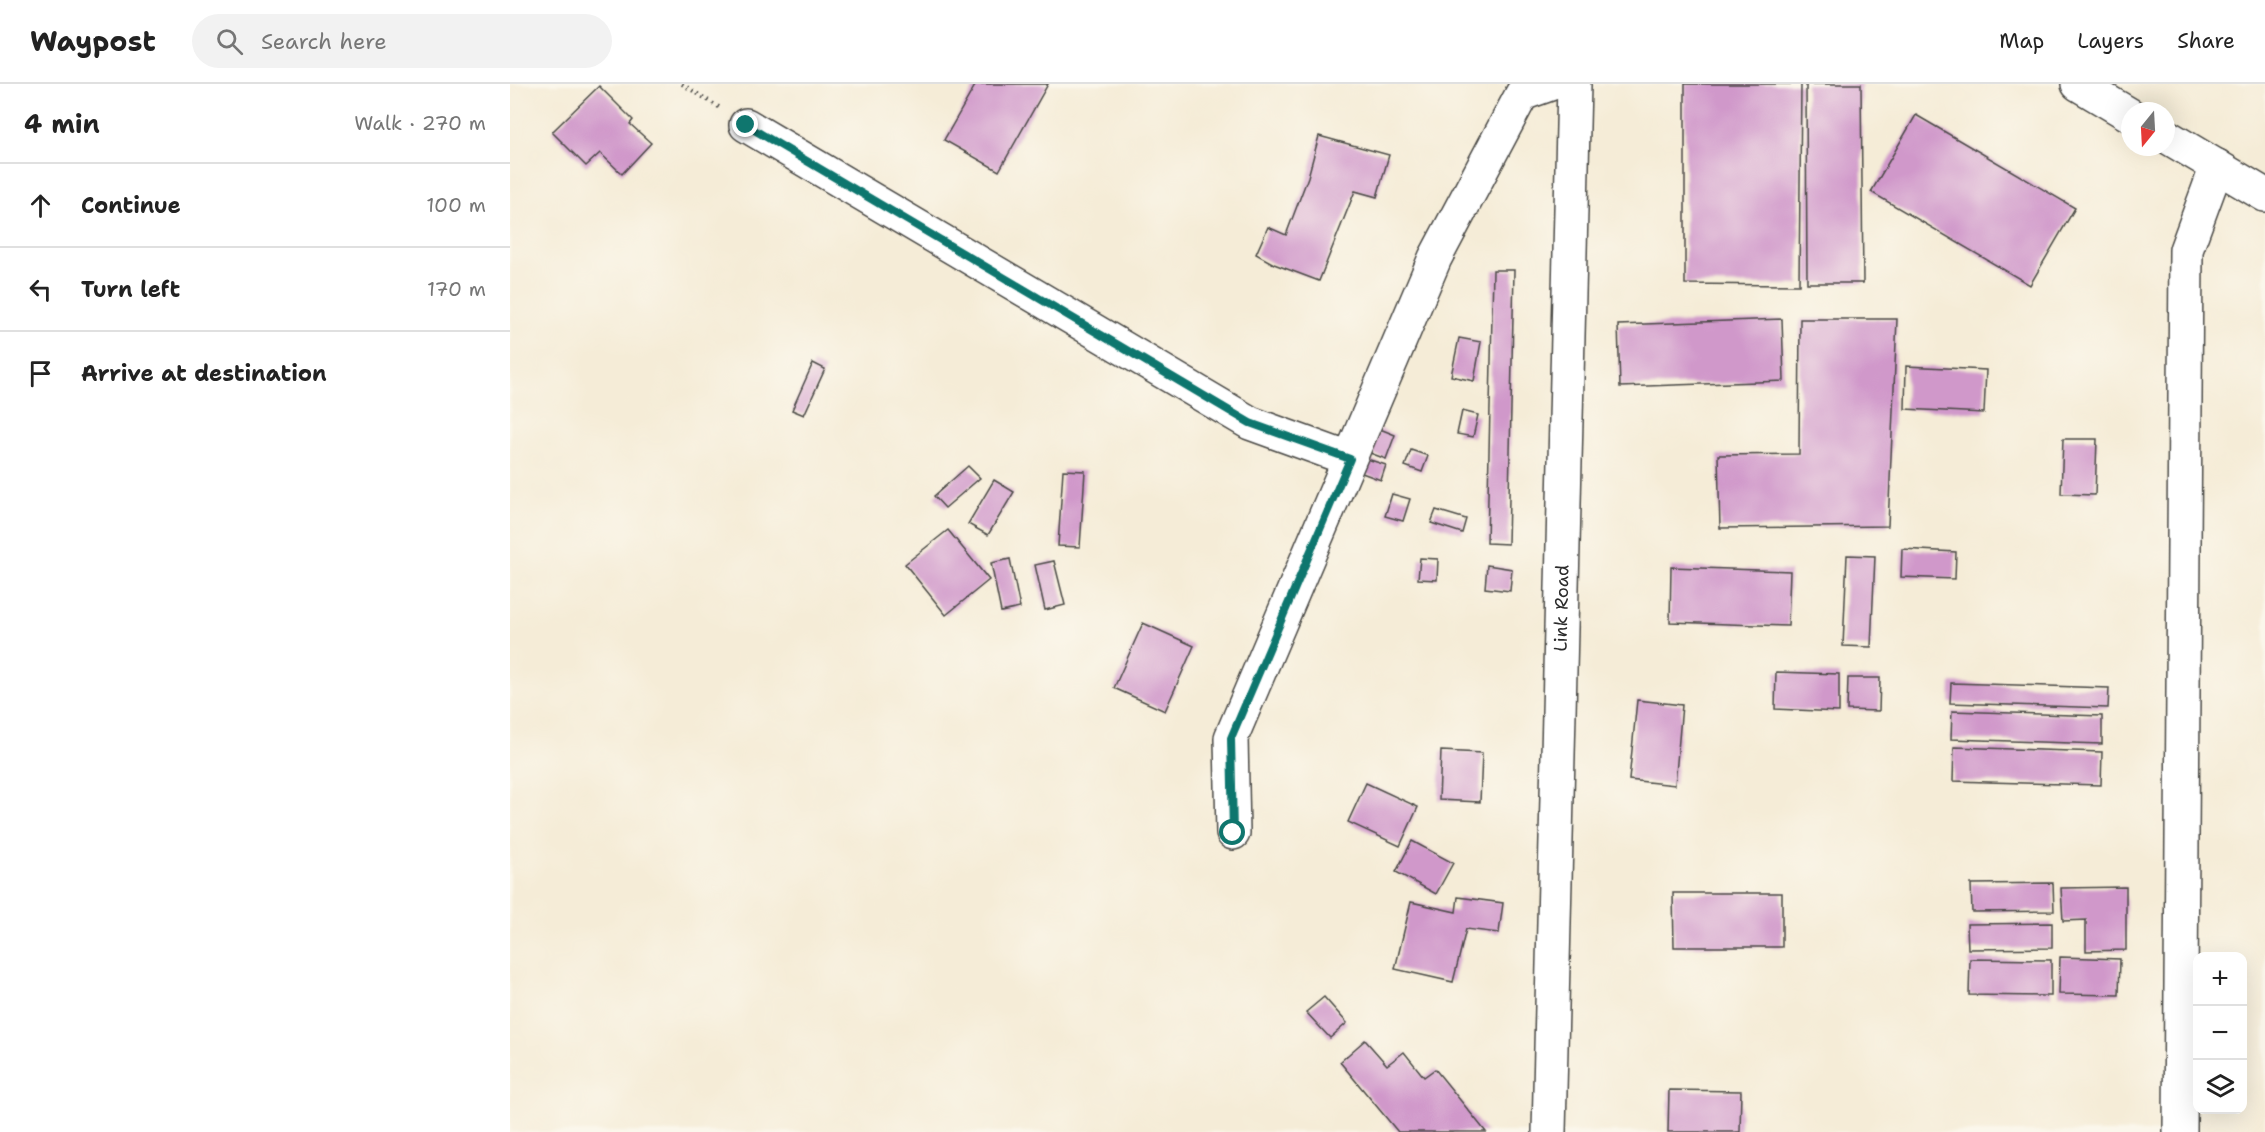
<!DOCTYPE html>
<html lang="en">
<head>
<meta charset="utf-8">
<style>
	body { margin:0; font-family:"Shantell Sans",sans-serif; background:#f2f2f2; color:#222 }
	.controls { position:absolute; right:18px; bottom:18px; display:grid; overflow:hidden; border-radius:12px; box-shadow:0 6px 24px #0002 }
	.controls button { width:54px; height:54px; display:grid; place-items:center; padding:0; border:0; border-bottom:2px solid #e0e0e0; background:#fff; color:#222; font:30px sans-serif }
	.compass { position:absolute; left:1611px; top:18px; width:54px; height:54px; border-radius:50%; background:#fff; box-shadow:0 6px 24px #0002; rotate:198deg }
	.stop { position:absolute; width:18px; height:18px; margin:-14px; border:4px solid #0f766e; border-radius:50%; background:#fff }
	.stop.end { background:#0f766e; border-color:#fff; box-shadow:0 2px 6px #0008 }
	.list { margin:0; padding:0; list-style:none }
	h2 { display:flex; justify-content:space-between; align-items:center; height:78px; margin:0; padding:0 24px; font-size:26px }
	h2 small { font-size:20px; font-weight:400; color:#767676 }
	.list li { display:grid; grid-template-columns:39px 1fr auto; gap:18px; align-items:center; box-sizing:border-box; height:84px; padding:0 24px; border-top:2px solid #e0e0e0 }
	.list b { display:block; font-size:22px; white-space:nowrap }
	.list em { font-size:20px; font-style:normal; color:#767676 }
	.icon { flex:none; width:33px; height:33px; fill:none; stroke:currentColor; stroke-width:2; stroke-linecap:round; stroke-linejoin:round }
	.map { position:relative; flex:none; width:1755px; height:1048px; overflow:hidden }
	header { display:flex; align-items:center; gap:36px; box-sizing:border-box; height:84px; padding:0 30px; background:#fff; border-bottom:2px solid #e0e0e0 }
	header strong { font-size:28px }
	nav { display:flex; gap:33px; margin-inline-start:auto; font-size:21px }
	.search { width:420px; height:54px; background:#f2f2f2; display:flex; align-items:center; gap:15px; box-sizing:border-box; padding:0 21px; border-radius:33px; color:#767676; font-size:22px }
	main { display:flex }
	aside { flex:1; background:#fff }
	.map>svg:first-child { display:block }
	.building { fill:#d098ca }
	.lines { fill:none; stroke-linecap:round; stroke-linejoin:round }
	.minor-casing { stroke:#494845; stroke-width:36 }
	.path { stroke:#494845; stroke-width:4; stroke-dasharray:1.5 4.5; stroke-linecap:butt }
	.minor { stroke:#fff; stroke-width:33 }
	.route { stroke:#0f766e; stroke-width:8 }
	.labels { text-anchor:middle; stroke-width:4.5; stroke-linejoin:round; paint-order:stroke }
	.street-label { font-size:18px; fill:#2b2b2b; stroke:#fbf7ec }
</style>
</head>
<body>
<header>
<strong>Waypost</strong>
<div class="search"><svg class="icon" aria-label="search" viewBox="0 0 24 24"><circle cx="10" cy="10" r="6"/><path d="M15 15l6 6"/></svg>Search here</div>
<nav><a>Map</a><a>Layers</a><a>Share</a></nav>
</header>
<main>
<aside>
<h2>4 min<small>Walk · 270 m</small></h2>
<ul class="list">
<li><svg class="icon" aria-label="ahead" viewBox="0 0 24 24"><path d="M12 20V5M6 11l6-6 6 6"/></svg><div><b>Continue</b></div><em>100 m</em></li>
<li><svg class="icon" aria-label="left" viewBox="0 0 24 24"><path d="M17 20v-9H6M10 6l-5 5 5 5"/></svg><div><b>Turn left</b></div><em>170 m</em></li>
<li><svg class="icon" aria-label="arrive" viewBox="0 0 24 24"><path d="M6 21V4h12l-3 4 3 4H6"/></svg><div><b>Arrive at destination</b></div></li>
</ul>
</aside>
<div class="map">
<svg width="1755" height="1048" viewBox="0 0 1755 1048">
	<rect width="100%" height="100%" fill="#fbf7ec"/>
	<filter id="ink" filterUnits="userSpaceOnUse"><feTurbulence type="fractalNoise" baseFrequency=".0167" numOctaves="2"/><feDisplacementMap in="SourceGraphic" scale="12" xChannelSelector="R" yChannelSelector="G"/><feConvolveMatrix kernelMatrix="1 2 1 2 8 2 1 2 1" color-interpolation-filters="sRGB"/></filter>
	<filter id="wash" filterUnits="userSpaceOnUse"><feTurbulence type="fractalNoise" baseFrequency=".008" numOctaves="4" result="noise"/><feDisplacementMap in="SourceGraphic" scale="24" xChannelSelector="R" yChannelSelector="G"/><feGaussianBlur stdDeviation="1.35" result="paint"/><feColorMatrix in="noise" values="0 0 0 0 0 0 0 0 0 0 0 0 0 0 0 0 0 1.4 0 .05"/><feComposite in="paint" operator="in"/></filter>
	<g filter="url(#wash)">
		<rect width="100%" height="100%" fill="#f5ecd7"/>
		<g id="blocks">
			<!-- building -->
			<g class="building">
				<path d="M466,0H538L489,87L434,56Z"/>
				<path d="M1175,0H1291L1289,201L1175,200Z"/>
				<path d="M1296,0H1351L1353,199H1297Z"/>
				<path d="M89,2L123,36L120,40L141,59L112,90L90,69L76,82L42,48Z"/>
				<path d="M1406,31L1565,124L1520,201L1361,108Z"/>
				<path d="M809,52L879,71L867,113L845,107L809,197L764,180L746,170L758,143L776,151L798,93Z"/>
				<path d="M983,186H1004L998,460L977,459Z"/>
				<path d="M1272,235L1274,297L1110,303L1108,241Z"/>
				<path d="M1290,235H1387L1378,442L1210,444L1208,371L1289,370Z"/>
				<path d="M949,254L971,258L964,297L941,292Z"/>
				<path d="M303,279L315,285L294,331L282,326Z"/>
				<path d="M1396,282L1476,286L1474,329L1395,325Z"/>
				<path d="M952,327L968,331L963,353L947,350Z"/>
				<path d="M870,345L885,351L876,375L860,369Z"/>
				<path d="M1553,355H1587L1585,411L1551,410Z"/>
				<path d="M901,366L918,372L912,388L895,382Z"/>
				<path d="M857,375L876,381L871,396L852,389Z"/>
				<path d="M458,382L470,394L435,424L424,412Z"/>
				<path d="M553,386L575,387L570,463L548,462Z"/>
				<path d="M484,396L504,408L478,451L458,440Z"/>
				<path d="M882,410L900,415L893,437L875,432Z"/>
				<path d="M926,426L956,435L952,449L921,439Z"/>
				<path d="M438,446L479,496L436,531L395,480Z"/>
				<path d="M1392,465L1446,468L1445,495L1391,493Z"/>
				<path d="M1337,471L1365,472L1361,563L1333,562Z"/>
				<path d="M910,474L928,475L927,496L908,495Z"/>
				<path d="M500,475L510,524L491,528L481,479Z"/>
				<path d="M544,477L555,521L535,526L525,481Z"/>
				<path d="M977,481L1002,485L1000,507L975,504Z"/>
				<path d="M1161,483L1280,487L1278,542L1160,538Z"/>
				<path d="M633,539L684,562L655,627L604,604Z"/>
				<path d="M1266,588L1329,590V628L1265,625Z"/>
				<path d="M1338,594H1370L1369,627L1337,626Z"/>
				<path d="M1441,599L1599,604L1598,624L1440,619Z"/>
				<path d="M1127,616L1172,621L1165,701L1119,696Z"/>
				<path d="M1442,627L1592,632V660L1441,655Z"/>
				<path d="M1444,663L1592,668L1591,701L1443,697Z"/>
				<path d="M931,667L972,669L970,718L929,716Z"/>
				<path d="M856,699L908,723L890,762L838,738Z"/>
				<path d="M902,757L943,779L926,810L886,788Z"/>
				<path d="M1543,799L1544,827L1462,828L1461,800Z"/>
				<path d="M1616,803V866L1576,867V836L1553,837L1551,804Z"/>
				<path d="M1163,809H1272V863H1164Z"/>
				<path d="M948,813L993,819L989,849L956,845L943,898L885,885L901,818L946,828Z"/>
				<path d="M1542,839V864L1458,865L1457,840Z"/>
				<path d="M1550,873L1610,875L1609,911L1549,910Z"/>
				<path d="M1460,875L1541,876V912L1459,911Z"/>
				<path d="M814,913L837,939L820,954L796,928Z"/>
				<path d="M855,956L877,981L894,968L914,993L925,985L976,1048H888L830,978Z"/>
				<path d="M1159,1006L1231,1007L1230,1048H1158Z"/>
			</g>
		</g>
	</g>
	<g filter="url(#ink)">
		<use href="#blocks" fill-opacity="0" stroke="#494845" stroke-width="1.5"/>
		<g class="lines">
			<defs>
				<g id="minor">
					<path d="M1568,0L1620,31"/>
					<path d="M236,41L740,339L839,375"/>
					<path d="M1656,52L1755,111"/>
					<path d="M723,749L721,654L925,174L1012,10L1040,0"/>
					<path id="s1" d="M1039,1048L1064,0"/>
					<path d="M1670,1048L1676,166L1707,82"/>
				</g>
			</defs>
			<!-- minor casing -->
			<use href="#minor" class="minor-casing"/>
			<!-- path -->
			<path class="path" d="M172,0L212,25"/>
			<!-- minor -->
			<use href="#minor" class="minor"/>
		</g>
	</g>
	<g class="lines" filter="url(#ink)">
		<!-- route -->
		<path class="route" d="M236,41L740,339L840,375L721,654L723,749"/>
	</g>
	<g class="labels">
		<!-- street labels -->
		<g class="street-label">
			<text dy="6" stroke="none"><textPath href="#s1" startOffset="524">Link Road</textPath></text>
		</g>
	</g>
</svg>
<div class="controls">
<button>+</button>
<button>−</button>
<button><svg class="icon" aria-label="layers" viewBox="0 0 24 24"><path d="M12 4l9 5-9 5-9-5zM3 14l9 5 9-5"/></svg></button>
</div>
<svg class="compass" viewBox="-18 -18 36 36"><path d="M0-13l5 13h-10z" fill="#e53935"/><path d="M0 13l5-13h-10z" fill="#767676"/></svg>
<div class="stop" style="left:723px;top:749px"></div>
<div class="stop end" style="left:236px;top:41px"></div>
</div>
</main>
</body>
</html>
